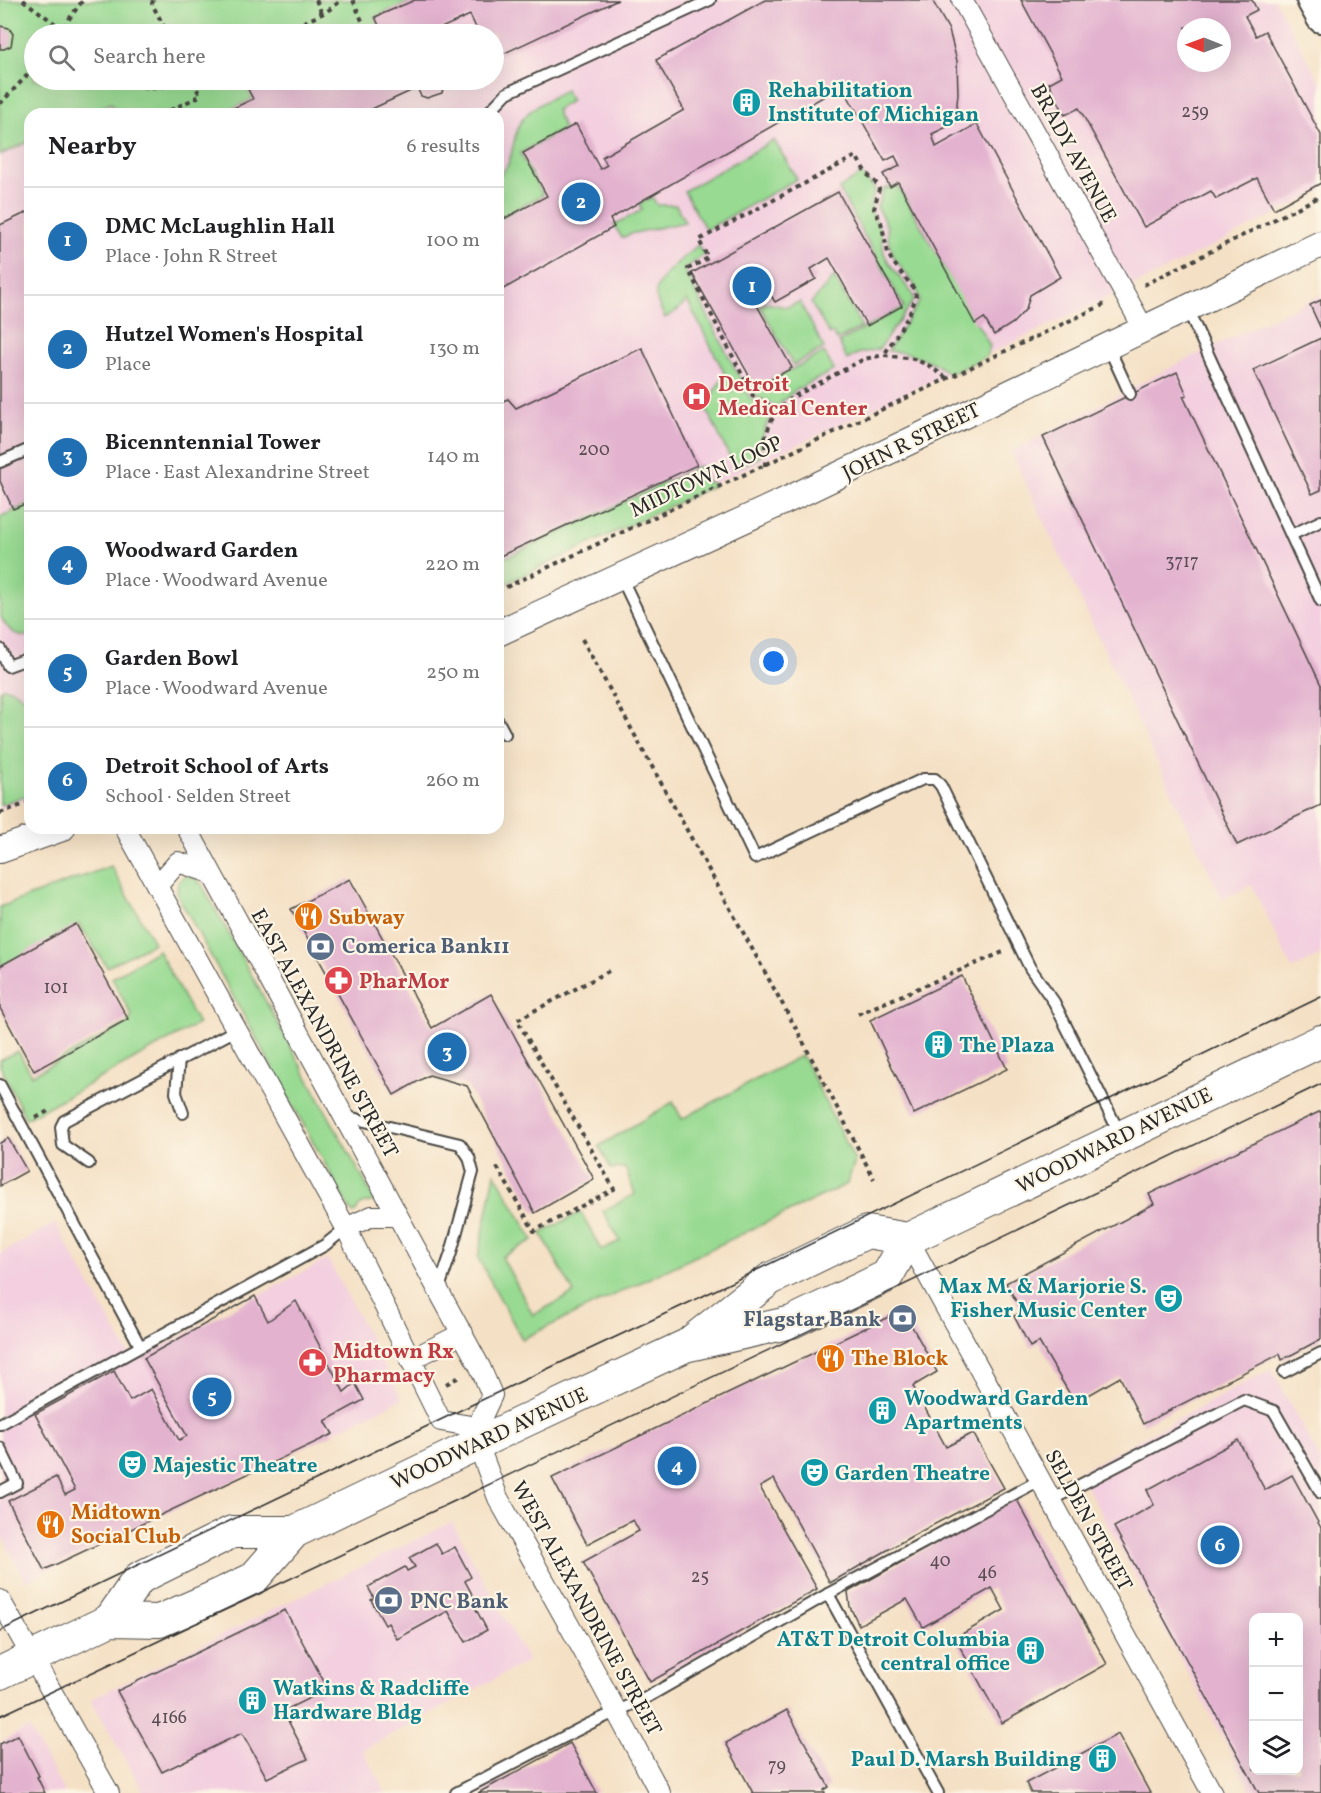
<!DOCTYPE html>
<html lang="en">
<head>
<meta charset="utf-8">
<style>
	body { margin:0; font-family:Vollkorn,serif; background:#f2f2f2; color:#202124 }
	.controls { position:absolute; right:18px; bottom:18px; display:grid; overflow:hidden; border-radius:12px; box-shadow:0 6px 24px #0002 }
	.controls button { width:54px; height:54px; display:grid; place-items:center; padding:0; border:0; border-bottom:2px solid #e0e0e0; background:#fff; color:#202124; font:30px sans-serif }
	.compass { position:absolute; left:1177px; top:18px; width:54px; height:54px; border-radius:50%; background:#fff; box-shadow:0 6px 24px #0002; rotate:271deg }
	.you { position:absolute; left:774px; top:662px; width:21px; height:21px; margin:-15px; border:4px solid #fff; border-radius:50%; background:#1a73e8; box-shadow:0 0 0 9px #1a73e833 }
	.badge { display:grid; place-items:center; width:39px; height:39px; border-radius:50%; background:#1f6fb2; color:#fff; font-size:20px; font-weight:700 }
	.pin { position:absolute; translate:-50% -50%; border:3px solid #fff; box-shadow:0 2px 6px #0006 }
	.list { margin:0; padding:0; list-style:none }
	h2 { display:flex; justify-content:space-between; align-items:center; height:78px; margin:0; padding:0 24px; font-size:26px }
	h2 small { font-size:20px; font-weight:400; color:#757577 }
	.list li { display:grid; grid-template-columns:39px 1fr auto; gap:18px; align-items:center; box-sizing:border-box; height:108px; padding:0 24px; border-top:2px solid #e0e0e0 }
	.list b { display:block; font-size:22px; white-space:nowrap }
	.list p { margin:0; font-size:20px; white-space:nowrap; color:#757577 }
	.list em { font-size:20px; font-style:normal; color:#757577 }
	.icon { flex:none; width:33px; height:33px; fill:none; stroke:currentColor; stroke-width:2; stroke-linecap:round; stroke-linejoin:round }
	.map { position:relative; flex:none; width:1321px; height:1793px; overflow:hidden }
	.search { position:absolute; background:#fff; box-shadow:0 6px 24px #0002; left:24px; top:24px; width:480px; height:66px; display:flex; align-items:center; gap:15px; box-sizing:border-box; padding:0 21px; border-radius:33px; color:#757577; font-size:22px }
	.panel { position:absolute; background:#fff; box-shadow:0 6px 24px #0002; left:24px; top:108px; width:480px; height:726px; border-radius:18px }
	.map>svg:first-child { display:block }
	.built { fill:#f3cfdf; fill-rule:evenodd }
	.green { fill:#98da92; stroke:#62825e; stroke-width:1.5 }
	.building { fill:#e3b2cf; fill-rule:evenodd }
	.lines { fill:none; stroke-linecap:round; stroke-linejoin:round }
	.service-casing { stroke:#494642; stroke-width:14 }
	.minor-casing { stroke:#494642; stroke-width:22 }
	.tertiary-casing { stroke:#494642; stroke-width:28 }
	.secondary-casing { stroke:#494642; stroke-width:32 }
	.primary-casing { stroke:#494642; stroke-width:34 }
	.path { stroke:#494642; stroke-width:4; stroke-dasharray:4.5 4.5; stroke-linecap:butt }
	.service { stroke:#fff; stroke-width:10 }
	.minor { stroke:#fff; stroke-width:20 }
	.tertiary { stroke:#fff; stroke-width:26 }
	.secondary { stroke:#fff; stroke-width:28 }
	.primary { stroke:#fff; stroke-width:32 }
	.tram { stroke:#2b2b2b; stroke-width:1.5 }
	.labels { text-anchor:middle; stroke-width:4.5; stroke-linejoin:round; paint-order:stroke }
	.number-label { font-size:18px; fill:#594d54 }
	.culture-label { font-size:21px; font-weight:bold; fill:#0d838f; stroke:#fcf5e5; text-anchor:start }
	.street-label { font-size:21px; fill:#2b2b2b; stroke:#fcf5e5 }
	.health-label { font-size:21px; font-weight:bold; fill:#be3a42; stroke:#fcf5e5; text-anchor:start }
	.food-label { font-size:21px; font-weight:bold; fill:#c56008; stroke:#fcf5e5; text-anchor:start }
	.service-label { font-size:21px; font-weight:bold; fill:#4e5e75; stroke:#fcf5e5; text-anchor:start }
</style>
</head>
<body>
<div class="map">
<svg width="1321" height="1793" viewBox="0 0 1321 1793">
	<rect width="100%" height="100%" fill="#fcf5e5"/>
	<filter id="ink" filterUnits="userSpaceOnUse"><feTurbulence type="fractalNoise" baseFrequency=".0167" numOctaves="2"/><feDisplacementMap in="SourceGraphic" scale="12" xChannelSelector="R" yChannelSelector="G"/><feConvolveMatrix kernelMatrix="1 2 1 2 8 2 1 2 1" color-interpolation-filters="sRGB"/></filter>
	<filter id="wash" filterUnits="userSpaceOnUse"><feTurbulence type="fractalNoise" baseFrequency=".008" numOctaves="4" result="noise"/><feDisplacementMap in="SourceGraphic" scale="24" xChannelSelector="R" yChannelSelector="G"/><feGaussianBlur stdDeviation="1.35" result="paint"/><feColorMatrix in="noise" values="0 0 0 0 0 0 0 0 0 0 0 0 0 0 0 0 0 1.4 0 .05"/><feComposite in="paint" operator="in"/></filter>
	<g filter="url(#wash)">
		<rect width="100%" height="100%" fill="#f4e0c4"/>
		<!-- built -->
		<g class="built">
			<path d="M0,0H1275L1321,84V191L1149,278L498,586V114H30V798L0,809ZM1186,27H1222V63H1186ZM34,34H494V80H34Z"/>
			<path d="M1321,295V955L1292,969L1252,885L1222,899L1011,452L1189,358Z"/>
			<path d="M55,1223L133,1362L328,1259L402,1399L26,1581L0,1533V1254Z"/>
			<path d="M1271,1369L1321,1461V1793H1253L1079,1472ZM1254,1618H1298V1770H1254Z"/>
			<path d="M452,1522L528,1661L363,1750L386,1793H144L91,1699Z"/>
			<path d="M29,1728L65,1793H0V1742Z"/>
		</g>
		<!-- green -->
		<g class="green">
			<path d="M0,0H415L375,17L383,34H265L263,29L253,30L240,34H34V80H243L253,99L221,114H117L111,103L88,114H30V141L0,155Z"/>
			<path d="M565,90L571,101L556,110L564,129L520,153L543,195L498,219V176C516,164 510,137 522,120C532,106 550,99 565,90Z"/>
			<path d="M774,140L797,179L706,230L684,191Z"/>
			<path d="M861,174L875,189L871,203L872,213L880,229L884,253L889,263L912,293L914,300L879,349L857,354L847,360L839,342L904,307L839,189Z"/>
			<path d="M898,186L990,346L986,357L950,374L934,363L906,353L888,351L920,300L914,284L894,258L888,239L887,227L877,207L884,189Z"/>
			<path d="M652,197L657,205H676L685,222L630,234L622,238L614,225L642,210L639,204Z"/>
			<path d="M698,245L704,255L684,269L750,398L774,411C764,427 761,439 760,457L735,468L705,406L725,374L687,300L678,310L665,318C662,311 657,303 656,296C653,279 687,255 698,245Z"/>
			<path d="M834,277L862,327L837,340L833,333L830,335L811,303Z"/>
			<path d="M800,302L824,348L793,365L760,306L766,303L787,307Z"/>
			<path d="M824,352L834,370L796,390L777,406L757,397L753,390Z"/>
			<path d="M700,466L707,483L711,481L713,486L498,587V561Z"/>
			<path d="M30,503V636C14,636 7,630 0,615V517Z"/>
			<path d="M3,688C14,688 22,696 30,703V794L0,805V690Z"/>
			<path d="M111,866L154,943L107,967L79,924L0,967V907Z"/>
			<path d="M185,876L194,877L202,885L373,1197L374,1201C365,1203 359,1203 356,1212L353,1213L351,1211L177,894L178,882Z"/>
			<path d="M158,950L198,1024L26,1119L0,1066V1060L18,1051L32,1075L128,1023L132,1016L112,978Z"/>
			<path d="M802,1055L855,1161L847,1184L522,1339L478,1258L495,1173L533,1240L502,1257L533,1315L574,1293L541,1233L581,1212L601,1250L620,1241L603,1211L635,1194L625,1168L611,1169L599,1146L673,1102L682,1119Z"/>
		</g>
		<g id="blocks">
			<!-- building -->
			<g class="building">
				<path d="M415,0H618L494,58V34H479L470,15L441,28L444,34H383L375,17Z"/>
				<path d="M765,0H932L949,30L957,61L958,94L955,123L932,134L936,147L977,124L1060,277L1030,295L1026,309L1013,323L994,335L984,318L975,324L898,182L890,187L883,174L900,166L895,156L885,161L842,86L610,219L614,227L498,292V222L547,196L523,153L576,124L600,169L607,165L602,157L684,110L656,60Z"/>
				<path d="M1021,0H1252L1257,10L1245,16L1256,36L1265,31L1321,135V183L1274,209L1257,178L1216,199L1211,191L1144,227L1079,108L1065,115L1049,83L1062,76ZM1186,27H1222V63H1186Z"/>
				<path d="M0,26L9,28L13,34L11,46L4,49H0Z"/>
				<path d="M263,29L265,34H239L253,30Z"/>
				<path d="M243,80H287L288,83L296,80H443L444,84L442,93L427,98L421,96L417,88L361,114H221L253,99Z"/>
				<path d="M838,192L902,306L867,326L829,258L811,269L816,279L775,302L769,292L754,300L792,368L756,388L692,273Z"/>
				<path d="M30,211V502L13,509L0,481V225Z"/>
				<path d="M1321,300V329L1310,305Z"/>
				<path d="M1321,338V490L1312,494L1253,370Z"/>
				<path d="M642,348L697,465L498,557V403L508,399L516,408Z"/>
				<path d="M1177,372L1187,395L1183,396L1321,685V805L1237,845L1043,437Z"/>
				<path d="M350,879L432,1028L491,994L594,1179L535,1213L467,1086L429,1075L394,1095L291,909Z"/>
				<path d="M76,924L128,1019L34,1071L0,1008V966Z"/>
				<path d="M962,976L1007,1069L914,1114L870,1020Z"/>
				<path d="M1321,1111V1339L1282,1360L1280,1354L1143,1424L1120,1377L1075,1403L1039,1342L1030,1347L1014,1316L1022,1312L1006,1283L1154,1204L1149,1194Z"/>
				<path d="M8,1138L27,1171L0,1186V1143Z"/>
				<path d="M255,1296L268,1321L296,1301L344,1392L355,1383L364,1400L325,1421L333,1434L44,1570L8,1501L56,1477L65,1495L75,1490L35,1414L114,1371L130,1401L151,1389L179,1440L187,1436L144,1358Z"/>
				<path d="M903,1310L937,1372L913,1386L946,1447L973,1433L1004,1488L912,1536L830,1583L774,1479L760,1487L817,1589L650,1682L583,1562L639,1531L633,1520L587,1544L552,1478Z"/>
				<path d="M1238,1440L1265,1490L1292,1475L1321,1528V1793H1259L1114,1527L1154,1505L1147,1490ZM1254,1618H1298V1770H1254Z"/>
				<path d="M1016,1498L1107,1664L1002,1723L955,1638L1004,1610L992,1588L923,1627L907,1599L859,1625L850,1607L848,1592Z"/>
				<path d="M436,1543L442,1554L455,1547L471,1577L465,1581L474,1598L471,1600L487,1630L466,1642L448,1611L397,1639L388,1623L385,1625L371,1600L374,1598L368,1587L405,1567L407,1571L415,1567L409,1558Z"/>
				<path d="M285,1610L328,1689L283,1711L308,1759L267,1778L242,1733L162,1772L117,1691Z"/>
				<path d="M787,1710L829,1787L824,1790L825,1793H753L726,1743Z"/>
				<path d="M1118,1734L1150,1793H1031L1026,1783Z"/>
				<path d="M18,1735L39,1776L37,1777L45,1793H0V1744Z"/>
				<path d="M570,1743L597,1793H478Z"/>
			</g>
		</g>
	</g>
	<g filter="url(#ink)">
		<use href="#blocks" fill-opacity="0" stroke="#494642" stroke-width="1.5"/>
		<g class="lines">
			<defs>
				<g id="service">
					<path d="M487,114L507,93L710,0"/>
					<path d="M1187,308L1321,601"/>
					<path d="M1108,346L1130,394"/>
					<path d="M0,462L30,449"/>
					<path d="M1291,535L1321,521"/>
					<path d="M621,577L755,858L923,779H935L941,786L1030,968L1054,1002L1120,1134"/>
					<path d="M0,649L8,666L30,658"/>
					<path d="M498,721L505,734"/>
					<path d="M179,1059L176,1093L183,1113"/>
					<path d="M0,1085L140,1346"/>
					<path d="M344,1116L460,1144L469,1157L473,1172L451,1253L438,1291"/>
					<path d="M89,1163L63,1145L61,1127L64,1121L236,1030"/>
					<path d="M1284,1372L1321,1353"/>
					<path d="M0,1424L325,1245L346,1228"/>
					<path d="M0,1448L17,1483L0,1492"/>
					<path d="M1051,1500L1244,1400L1274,1411L1321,1493"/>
					<path d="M828,1594L938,1793"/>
					<path d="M456,1793L589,1724L644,1699L828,1594L1040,1480"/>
				</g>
				<g id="minor">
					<path d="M962,0L1144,329"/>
					<path d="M125,828L346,1228L441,1421L477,1427"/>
					<path d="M187,828L480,1367L492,1395L477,1427L478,1444L498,1498L598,1677L660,1793"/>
					<path d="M157,886L178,862L211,873"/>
					<path d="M346,1228L372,1216H397"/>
					<path d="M908,1239L1212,1793"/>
					<path d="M410,1360L463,1333"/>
					<path d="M0,1600L109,1793"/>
				</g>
				<g id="tertiary">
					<path d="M498,633L789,499L1321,244"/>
					<path d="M0,850L62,828"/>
				</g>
				<path id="secondary" d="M1311,0L1321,18"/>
				<g id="primary">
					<path d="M692,1341L770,1279L867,1232L908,1239"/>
					<path d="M110,1620L139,1578L232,1532H294"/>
					<path d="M0,1673L110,1620L159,1621L208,1600L253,1579L294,1532L518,1424L685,1346L792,1322L887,1276L908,1239L1321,1041"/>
				</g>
			</defs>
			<!-- service casing -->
			<use href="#service" class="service-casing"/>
			<!-- minor casing -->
			<use href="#minor" class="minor-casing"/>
			<!-- tertiary casing -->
			<use href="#tertiary" class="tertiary-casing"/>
			<!-- secondary casing -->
			<use href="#secondary" class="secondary-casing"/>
			<!-- primary casing -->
			<use href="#primary" class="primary-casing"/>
			<!-- path -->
			<g class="path">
				<path d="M23,0L69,34"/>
				<path d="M153,0L152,4L168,34"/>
				<path d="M316,0L322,14"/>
				<path d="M353,0L366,30"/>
				<path d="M58,34L83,0"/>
				<path d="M279,34L326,12L342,0"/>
				<path d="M126,80C146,91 162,89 182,80"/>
				<path d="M0,104L34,68"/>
				<path d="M162,114L200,96L193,80"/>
				<path d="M1144,285L1321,196"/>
				<path d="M778,410L753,396L688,269L708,258L699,240L856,156L866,173L877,184L879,189L874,209L881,222L888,253L892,261L915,290L916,297L909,315L884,355"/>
				<path d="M765,466V438L771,421L780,408L793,397L864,359L884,355L914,359L928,365L948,379"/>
				<path d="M498,591L1105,304"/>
				<path d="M582,639L800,1036L874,1179"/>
				<path d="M0,813L30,802"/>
				<path d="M858,1014L1003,952"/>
				<path d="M36,1118L50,1110"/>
				<path d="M497,1167L534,1231L614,1189L517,1020L609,971"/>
				<path d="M446,1384L461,1376"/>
			</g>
			<!-- service -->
			<use href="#service" class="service"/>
			<!-- minor -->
			<use href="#minor" class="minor"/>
			<!-- tertiary -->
			<use href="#tertiary" class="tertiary"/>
			<!-- secondary -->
			<use href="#secondary" class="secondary"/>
			<!-- primary -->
			<use href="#primary" class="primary"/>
			<!-- tram -->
			<g class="tram">
				<path d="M0,1631L511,1386L703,1296L1321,997"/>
				<path d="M0,1716L461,1498L1321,1084"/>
			</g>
		</g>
	</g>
	<!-- icons -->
	<defs>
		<symbol id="building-disc" viewBox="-11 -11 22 22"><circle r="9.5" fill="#0f9aa8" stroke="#fcf5e5"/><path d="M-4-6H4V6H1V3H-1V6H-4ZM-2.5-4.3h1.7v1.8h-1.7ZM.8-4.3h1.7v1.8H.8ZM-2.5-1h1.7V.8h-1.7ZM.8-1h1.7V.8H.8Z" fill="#fff"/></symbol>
		<symbol id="hospital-disc" viewBox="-11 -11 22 22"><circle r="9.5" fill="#e0444e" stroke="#fcf5e5"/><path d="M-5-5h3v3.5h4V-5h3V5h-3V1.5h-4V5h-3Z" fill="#fff"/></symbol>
		<symbol id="restaurant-disc" viewBox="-11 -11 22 22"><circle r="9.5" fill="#e8710a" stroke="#fcf5e5"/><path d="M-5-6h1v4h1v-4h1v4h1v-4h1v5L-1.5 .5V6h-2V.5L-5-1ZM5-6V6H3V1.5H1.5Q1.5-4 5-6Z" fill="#fff"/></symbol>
		<symbol id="bank-disc" viewBox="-11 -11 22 22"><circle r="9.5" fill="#5c6f8a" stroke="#fcf5e5"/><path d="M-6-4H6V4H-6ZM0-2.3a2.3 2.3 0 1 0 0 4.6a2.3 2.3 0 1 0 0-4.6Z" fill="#fff"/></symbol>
		<symbol id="pharmacy-disc" viewBox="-11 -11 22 22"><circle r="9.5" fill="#e0444e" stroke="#fcf5e5"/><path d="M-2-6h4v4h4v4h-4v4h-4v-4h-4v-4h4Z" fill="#fff"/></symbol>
		<symbol id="theatre-disc" viewBox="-11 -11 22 22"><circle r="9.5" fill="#0f9aa8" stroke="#fcf5e5"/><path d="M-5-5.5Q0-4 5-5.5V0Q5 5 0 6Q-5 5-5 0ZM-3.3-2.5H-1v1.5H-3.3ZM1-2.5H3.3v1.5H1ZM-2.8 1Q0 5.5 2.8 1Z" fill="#fff"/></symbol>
	</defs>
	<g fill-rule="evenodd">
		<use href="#building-disc" x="730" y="86" width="33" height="33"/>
		<use href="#hospital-disc" x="680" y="380" width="33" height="33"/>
		<use href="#restaurant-disc" x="292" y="900" width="33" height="33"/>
		<use href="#bank-disc" x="304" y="930" width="33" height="33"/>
		<use href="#pharmacy-disc" x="322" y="964" width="33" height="33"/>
		<use href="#building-disc" x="922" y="1028" width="33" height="33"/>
		<use href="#theatre-disc" x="1152" y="1282" width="33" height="33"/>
		<use href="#bank-disc" x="886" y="1302" width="33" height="33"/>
		<use href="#restaurant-disc" x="814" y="1342" width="33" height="33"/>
		<use href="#pharmacy-disc" x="296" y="1346" width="33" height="33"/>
		<use href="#building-disc" x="866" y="1394" width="33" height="33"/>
		<use href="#theatre-disc" x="116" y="1448" width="33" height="33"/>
		<use href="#theatre-disc" x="798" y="1456" width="33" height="33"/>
		<use href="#restaurant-disc" x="34" y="1508" width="33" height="33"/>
		<use href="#bank-disc" x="372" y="1584" width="33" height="33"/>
		<use href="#building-disc" x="1014" y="1634" width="33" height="33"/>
		<use href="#building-disc" x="236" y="1684" width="33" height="33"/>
		<use href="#building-disc" x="1086" y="1742" width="33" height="33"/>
	</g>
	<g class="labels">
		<!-- number labels -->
		<g class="number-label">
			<text x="1195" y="117">259</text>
			<text x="594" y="455">200</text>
			<text x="1182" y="567">3717</text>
			<text x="56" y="993">101</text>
			<text x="940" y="1566">40</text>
			<text x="987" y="1578">46</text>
			<text x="700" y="1582">25</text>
			<text x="169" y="1723">4166</text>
			<text x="777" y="1771">79</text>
		</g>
		<!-- culture labels -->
		<g class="culture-label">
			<text x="768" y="97">Rehabilitation<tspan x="768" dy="24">Institute of Michigan</tspan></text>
			<text x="959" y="1052">The Plaza</text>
			<text x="1147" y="1293" text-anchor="end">Max M. &amp; Marjorie S.<tspan x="1147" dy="24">Fisher Music Center</tspan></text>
			<text x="904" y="1405">Woodward Garden<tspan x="904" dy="24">Apartments</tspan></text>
			<text x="153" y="1472">Majestic Theatre</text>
			<text x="835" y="1480">Garden Theatre</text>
			<text x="1010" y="1646" text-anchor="end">AT&amp;T Detroit Columbia<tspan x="1010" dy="24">central office</tspan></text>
			<text x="273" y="1695">Watkins &amp; Radcliffe<tspan x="273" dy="24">Hardware Bldg</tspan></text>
			<text x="1081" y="1766" text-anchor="end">Paul D. Marsh Building</text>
		</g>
		<!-- street labels -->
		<g class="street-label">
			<text transform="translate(1074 153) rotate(61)" y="7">BRADY AVENUE</text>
			<text transform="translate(911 441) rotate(-26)" y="7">JOHN R STREET</text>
			<text transform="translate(706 476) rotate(-25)" y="7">MIDTOWN LOOP</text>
			<text transform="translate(325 1033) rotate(61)" y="7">EAST ALEXANDRINE STREET</text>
			<text transform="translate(1114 1140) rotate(-26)" y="7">WOODWARD AVENUE</text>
			<text transform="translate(489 1438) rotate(-25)" y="7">WOODWARD AVENUE</text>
			<text transform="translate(1089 1520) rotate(61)" y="7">SELDEN STREET</text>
			<text transform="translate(587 1608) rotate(61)" y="7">WEST ALEXANDRINE STREET</text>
		</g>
		<!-- health labels -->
		<g class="health-label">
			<text x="718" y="391">Detroit<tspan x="718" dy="24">Medical Center</tspan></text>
			<text x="359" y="988">PharMor</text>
			<text x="333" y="1358">Midtown Rx<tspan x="333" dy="24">Pharmacy</tspan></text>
		</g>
		<!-- food labels -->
		<g class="food-label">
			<text x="329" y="924">Subway</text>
			<text x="851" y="1365">The Block</text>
			<text x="71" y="1519">Midtown<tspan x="71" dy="24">Social Club</tspan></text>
		</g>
		<!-- service labels -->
		<g class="service-label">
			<text x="342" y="953">Comerica Bank11</text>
			<text x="881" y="1326" text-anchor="end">Flagstar Bank</text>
			<text x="410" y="1608">PNC Bank</text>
		</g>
	</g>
</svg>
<div class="controls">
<button>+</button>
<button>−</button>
<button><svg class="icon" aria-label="layers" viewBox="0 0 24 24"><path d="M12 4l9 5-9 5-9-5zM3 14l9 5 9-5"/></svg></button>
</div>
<svg class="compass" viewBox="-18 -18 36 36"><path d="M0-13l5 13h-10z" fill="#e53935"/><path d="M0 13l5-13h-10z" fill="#757577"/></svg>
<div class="you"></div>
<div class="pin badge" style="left:752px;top:286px">1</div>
<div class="pin badge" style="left:581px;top:202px">2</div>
<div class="pin badge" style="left:447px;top:1052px">3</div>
<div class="pin badge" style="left:677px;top:1466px">4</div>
<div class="pin badge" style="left:212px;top:1397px">5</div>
<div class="pin badge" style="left:1220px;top:1545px">6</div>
<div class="search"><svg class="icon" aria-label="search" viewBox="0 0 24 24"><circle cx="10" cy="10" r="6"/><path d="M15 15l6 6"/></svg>Search here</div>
<section class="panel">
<h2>Nearby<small>6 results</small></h2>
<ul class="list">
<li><span class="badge">1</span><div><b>DMC McLaughlin Hall</b><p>Place · John R Street</p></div><em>100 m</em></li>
<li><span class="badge">2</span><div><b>Hutzel Women's Hospital</b><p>Place</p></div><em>130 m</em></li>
<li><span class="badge">3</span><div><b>Bicenntennial Tower</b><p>Place · East Alexandrine Street</p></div><em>140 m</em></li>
<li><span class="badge">4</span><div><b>Woodward Garden</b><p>Place · Woodward Avenue</p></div><em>220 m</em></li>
<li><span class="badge">5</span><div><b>Garden Bowl</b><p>Place · Woodward Avenue</p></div><em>250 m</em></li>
<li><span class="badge">6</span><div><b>Detroit School of Arts</b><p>School · Selden Street</p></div><em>260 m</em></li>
</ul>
</section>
</div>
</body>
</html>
